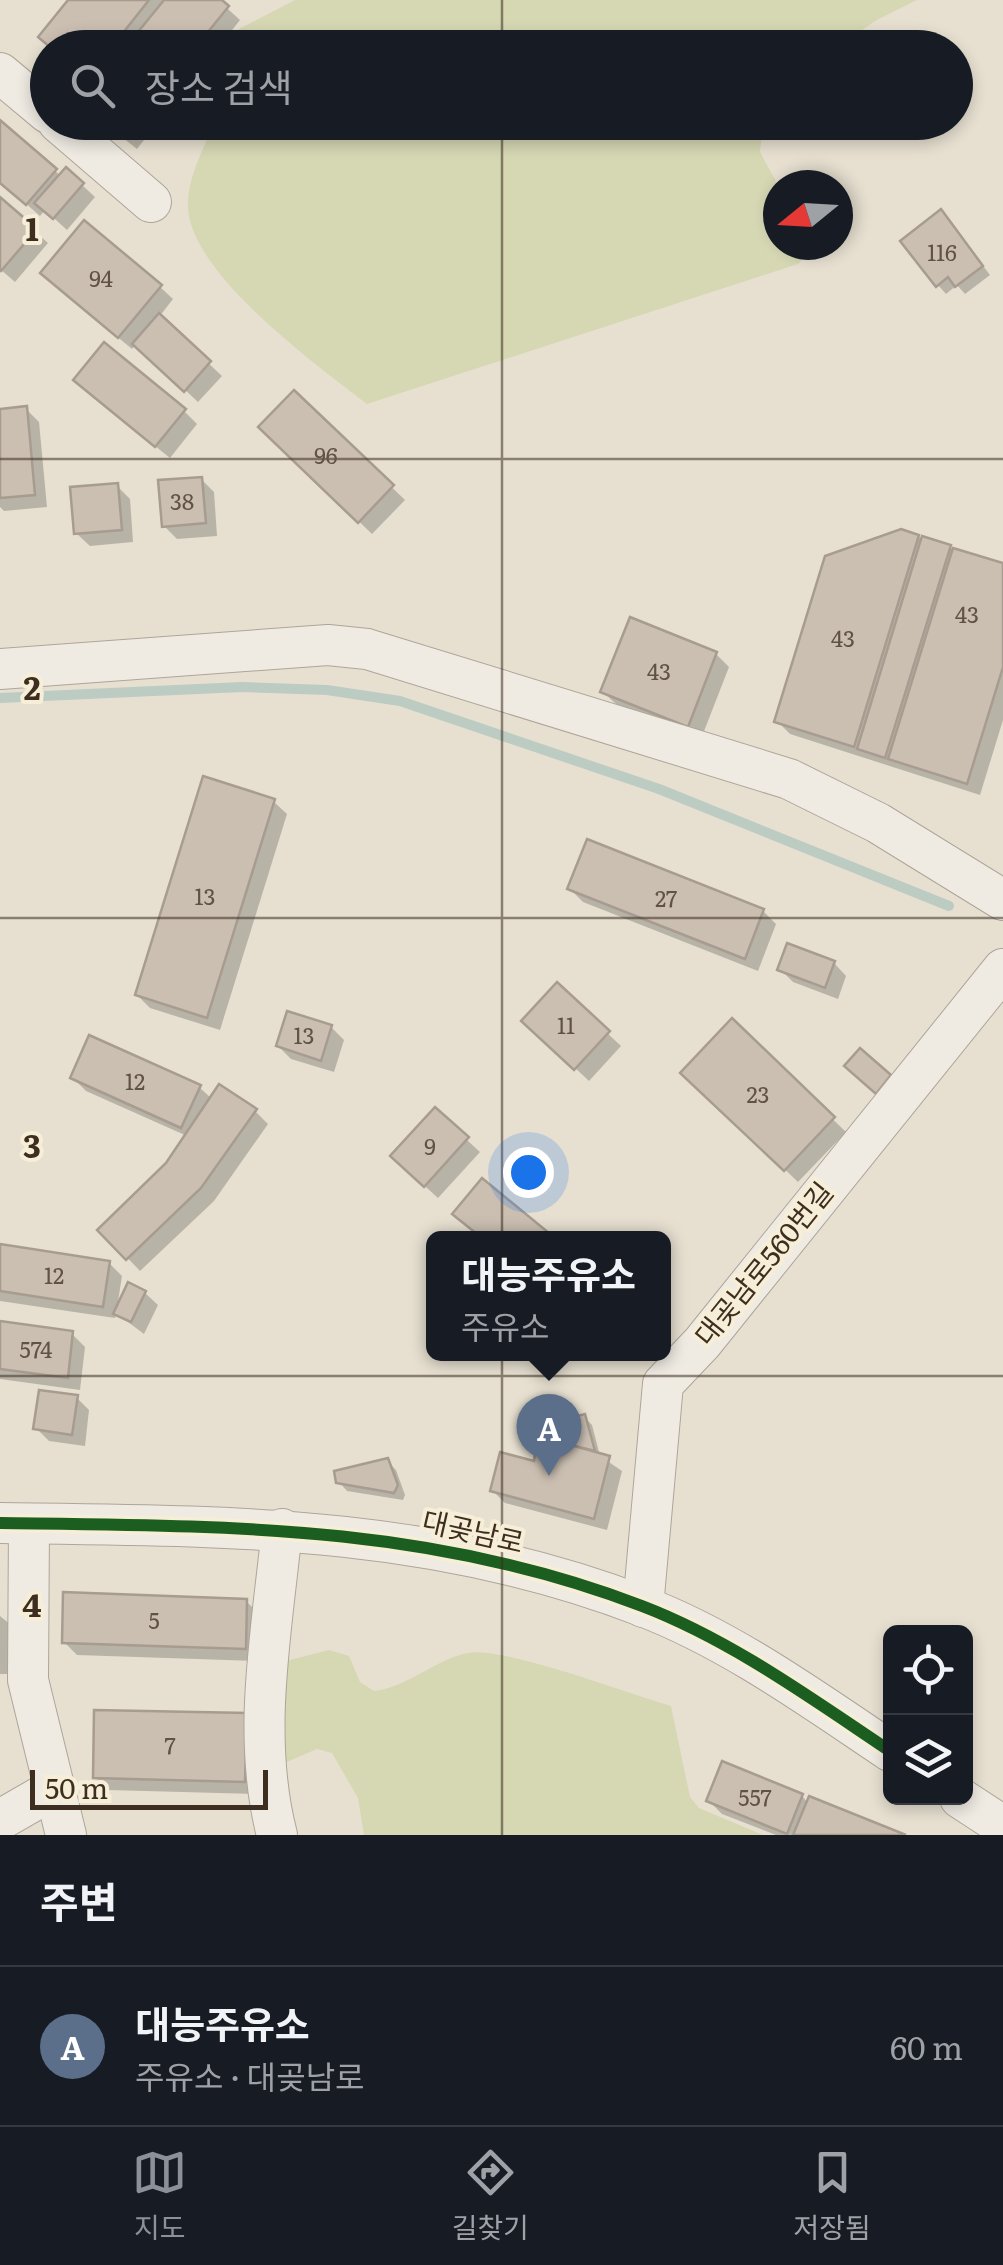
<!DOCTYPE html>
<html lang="ko">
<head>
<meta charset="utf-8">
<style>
	body { margin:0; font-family:Literata,"Noto Sans KR",serif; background:#242831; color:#f1f3f6 }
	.controls { position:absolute; right:30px; bottom:30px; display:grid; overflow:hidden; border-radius:15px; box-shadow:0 5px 15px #0003 }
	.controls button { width:90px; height:90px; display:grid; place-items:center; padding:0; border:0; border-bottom:2px solid #363941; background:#171b24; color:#f1f3f6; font:50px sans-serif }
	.compass { position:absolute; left:763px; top:170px; width:90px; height:90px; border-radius:50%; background:#171b24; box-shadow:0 5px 15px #0003; rotate:252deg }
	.scale { position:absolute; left:30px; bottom:25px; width:238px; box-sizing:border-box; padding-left:10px; border:5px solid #3d2e20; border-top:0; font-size:28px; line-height:35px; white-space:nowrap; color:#3d2e20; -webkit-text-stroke:8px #f7eed8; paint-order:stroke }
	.you { position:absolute; left:528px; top:1172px; width:35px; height:35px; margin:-25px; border:8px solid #fff; border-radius:50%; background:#1a73e8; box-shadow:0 0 0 15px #1a73e833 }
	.badge { display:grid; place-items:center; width:65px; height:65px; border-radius:50%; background:#8c9099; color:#fff; font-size:32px; font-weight:700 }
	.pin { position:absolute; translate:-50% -82px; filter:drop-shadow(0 2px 5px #0008) }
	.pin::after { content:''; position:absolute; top:52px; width:35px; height:30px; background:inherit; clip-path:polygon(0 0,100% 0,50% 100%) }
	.popup { position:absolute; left:426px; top:1231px; width:245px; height:130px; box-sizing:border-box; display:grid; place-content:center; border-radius:15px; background:#171b24; filter:drop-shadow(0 2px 8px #0005); font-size:32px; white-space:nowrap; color:#9ea1a6 }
	.popup b { font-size:38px; color:#f1f3f6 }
	.popup::after { content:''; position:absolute; left:50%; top:100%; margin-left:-20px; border:20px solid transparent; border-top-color:#171b24 }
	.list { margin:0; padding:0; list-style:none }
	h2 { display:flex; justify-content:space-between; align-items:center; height:130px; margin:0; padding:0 40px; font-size:42px }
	h2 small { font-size:32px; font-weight:400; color:#9ea1a6 }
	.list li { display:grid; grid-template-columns:65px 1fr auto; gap:30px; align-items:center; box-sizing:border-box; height:160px; padding:0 40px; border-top:2px solid #363941 }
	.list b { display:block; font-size:38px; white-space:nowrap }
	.list p { margin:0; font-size:32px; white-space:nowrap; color:#9ea1a6 }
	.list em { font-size:32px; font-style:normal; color:#9ea1a6 }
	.icon { flex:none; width:55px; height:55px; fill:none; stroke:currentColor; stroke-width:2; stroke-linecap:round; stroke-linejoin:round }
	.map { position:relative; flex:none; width:1003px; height:1835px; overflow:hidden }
	.search { position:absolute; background:#171b24; box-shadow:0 5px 15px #0003; left:30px; right:30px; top:30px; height:110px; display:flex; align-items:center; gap:25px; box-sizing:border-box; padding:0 35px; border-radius:55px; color:#9ea1a6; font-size:38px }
	.sheet { height:290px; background:#171b24 }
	nav { display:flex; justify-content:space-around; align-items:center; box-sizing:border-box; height:140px; border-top:2px solid #363941; background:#171b24; font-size:28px; color:#9ea1a6 }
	nav a { display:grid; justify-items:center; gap:5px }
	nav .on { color:#8c9099 }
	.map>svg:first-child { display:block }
	.green { fill:#d6d7b3 }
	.shadow { fill:#0003 }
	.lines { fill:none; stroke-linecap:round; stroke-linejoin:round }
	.stream { stroke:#bcccc2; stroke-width:10 }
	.building { fill:#cbbfb2; stroke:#a89c90; stroke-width:2.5 }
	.minor-casing { stroke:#ada599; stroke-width:42 }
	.minor { stroke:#efebe3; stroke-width:40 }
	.cycleway-casing { stroke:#f7eed8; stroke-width:19 }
	.cycleway { stroke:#1b5e20; stroke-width:12 }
	.grid { fill:none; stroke:#3d2e20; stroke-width:2.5; stroke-opacity:0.55 }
	.labels { text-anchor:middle; stroke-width:8; stroke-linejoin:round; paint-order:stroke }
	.number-label { font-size:22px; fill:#605244 }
	.street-label { font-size:28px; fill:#3d2e20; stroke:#f7eed8 }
	.grid-label { font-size:32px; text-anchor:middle; font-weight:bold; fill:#3d2e20; stroke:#f7eed8; stroke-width:8; stroke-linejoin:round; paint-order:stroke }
</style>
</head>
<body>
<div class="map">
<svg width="1003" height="1835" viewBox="0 0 1003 1835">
	<rect width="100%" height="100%" fill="#e7e0d1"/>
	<!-- green -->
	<g class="green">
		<path d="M295,0H917L875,21L838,47H236L237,30Z"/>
		<path d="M215,122L763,123L760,152L778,185V245H809V253L798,264L367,404C318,366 184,270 188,202C189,175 204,147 215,122Z"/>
		<path d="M329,1650L349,1656L360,1682L374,1691C409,1687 435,1659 468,1653C503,1646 629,1694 671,1706L690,1797L699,1808L763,1835H364L358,1798L332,1753L317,1749L275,1767L282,1662Z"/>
	</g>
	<!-- shadow -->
	<g class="shadow">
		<path d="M71,0H218L240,20L218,48H52Z"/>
		<path d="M103,122H158L137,149Z"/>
		<path d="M0,123L61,176L82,185L95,197L67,230L45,210L40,216L0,181Z"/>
		<path d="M0,200L48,243L15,282L0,269Z"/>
		<path d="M949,221L990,275L965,294L957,285L946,294L938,285Z"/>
		<path d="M56,286L160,287L173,299L159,317L222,376L198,402L136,344L132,349Z"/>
		<path d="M89,393L184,411L197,424L170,458Z"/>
		<path d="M294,393L405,500L372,534L262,427Z"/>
		<path d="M26,409L39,422L47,507L4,511L0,507V411Z"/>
		<path d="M201,479L214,492L217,536L177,539L164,526Z"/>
		<path d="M117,486L130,499L133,542L90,546L76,533Z"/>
		<path d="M918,537L1003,566V720L980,795L790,734L777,721Z"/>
		<path d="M716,654L729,667L701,739L616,704L603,692Z"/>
		<path d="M274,802L287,814L220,1030L150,1008L137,995Z"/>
		<path d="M570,889L763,911L776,924L758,971L583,902Z"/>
		<path d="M834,963L846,976L838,999L793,982L780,969Z"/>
		<path d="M557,986L621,1046L589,1081L538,1033Z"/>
		<path d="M732,1022L846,1132L798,1182L684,1073Z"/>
		<path d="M331,1027L344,1040L334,1072L291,1059L278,1046Z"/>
		<path d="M73,1078L199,1087L212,1099L255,1111L268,1124L214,1201L140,1271L101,1230L168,1165L187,1136L86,1091Z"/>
		<path d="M435,1111L480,1152L438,1198L406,1169Z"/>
		<path d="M0,1247L109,1263L122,1276L117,1308L145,1293L158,1305L144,1334L116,1313L115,1318L0,1301Z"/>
		<path d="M0,1324L72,1334L85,1347L80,1390L0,1379Z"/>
		<path d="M76,1397L89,1410L85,1446L49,1441L36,1428Z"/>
		<path d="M584,1417L592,1425L600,1456L622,1471L607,1530L505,1503L492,1490L536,1464Z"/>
		<path d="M387,1461L396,1470L405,1495L403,1500L347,1491L339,1482Z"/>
		<path d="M246,1601L259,1614L258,1661L77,1655L64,1642Z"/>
		<path d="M0,1616L16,1629V1674H0Z"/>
		<path d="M246,1716L257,1794L108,1790L95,1777Z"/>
		<path d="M802,1796L808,1803L899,1835H776L722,1814L709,1801Z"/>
	</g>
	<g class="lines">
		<!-- stream -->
		<path class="stream" d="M0,698L242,687L327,690L400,701L659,789L949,906"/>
	</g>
	<!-- building -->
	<g class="building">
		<path d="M68,0H149L111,48H51L38,37Z"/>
		<path d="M164,0H222L229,6L195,48H125Z"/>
		<path d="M0,120L57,169L26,205L0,183Z"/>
		<path d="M66,167L84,183L53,219L34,203Z"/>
		<path d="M0,197L37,229L1,271L0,270Z"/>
		<path d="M941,209L983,266L955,287L948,277L936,287L900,241Z"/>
		<path d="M84,220L162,285L118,338L40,273Z"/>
		<path d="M159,313L211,361L184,392L132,344Z"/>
		<path d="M104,342L186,409L155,447L73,380Z"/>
		<path d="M294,390L394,485L358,523L258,427Z"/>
		<path d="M27,406L35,495L0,498V409Z"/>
		<path d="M202,477L206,523L162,527L158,480Z"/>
		<path d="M118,483L122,530L74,534L70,487Z"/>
		<path d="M901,529L919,535L854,747L774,722L825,556Z"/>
		<path d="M922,536L951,545L885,758L857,749Z"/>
		<path d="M953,548L1003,563V667L967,784L888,759Z"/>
		<path d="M630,617L717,652L688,727L600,692Z"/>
		<path d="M203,776L275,799L207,1018L135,995Z"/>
		<path d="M587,839L764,909L745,959L567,889Z"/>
		<path d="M787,943L835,961L825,988L777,970Z"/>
		<path d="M557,982L610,1031L574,1070L521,1021Z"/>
		<path d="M287,1011L332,1025L321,1061L276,1046Z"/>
		<path d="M732,1018L835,1117L784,1171L680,1073Z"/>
		<path d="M89,1035L201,1085L181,1128L70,1078Z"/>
		<path d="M860,1048L891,1075L876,1094L844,1066Z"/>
		<path d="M219,1084L257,1109L201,1188L126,1260L97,1230L166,1163Z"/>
		<path d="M435,1107L469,1137L424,1187L390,1156Z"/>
		<path d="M482,1178L555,1238H482L452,1214Z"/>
		<path d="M0,1244L110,1261L103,1307L0,1291Z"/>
		<path d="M128,1282L146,1291L131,1322L113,1314Z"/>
		<path d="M0,1321L73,1331L68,1378L0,1369Z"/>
		<path d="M39,1390L78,1395L72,1435L33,1429Z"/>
		<path d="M585,1414L595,1451L567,1444L535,1453L529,1429Z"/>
		<path d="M567,1444L610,1456L594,1519L490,1491L500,1452L534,1461L535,1453Z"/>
		<path d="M388,1458L398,1485L394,1493L336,1483L334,1471Z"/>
		<path d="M63,1592L247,1599L246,1649L62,1643Z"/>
		<path d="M94,1710L247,1713L245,1782L93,1778Z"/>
		<path d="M722,1761L803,1794L787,1834L706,1801Z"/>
		<path d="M809,1796L906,1835H793Z"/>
	</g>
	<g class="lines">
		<defs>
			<g id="minor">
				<path d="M0,73L48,113"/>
				<path d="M58,122L151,202"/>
				<path d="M0,669L328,645L367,649L789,779L878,823L1003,900"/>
				<path d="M0,1523C225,1526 429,1524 642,1606C731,1640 812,1699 890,1751"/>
				<path d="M29,1524L28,1680L66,1835"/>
				<path d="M643,1607L663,1384L702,1343L1003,969"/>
				<path d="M960,1798L1003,1826"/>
				<path d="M0,1820L54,1789"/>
				<path d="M277,1835C251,1735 272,1630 282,1529"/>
			</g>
		</defs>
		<!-- minor casing -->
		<use href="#minor" class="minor-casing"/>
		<!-- minor -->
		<use href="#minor" class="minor"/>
		<defs>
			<path id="cycleway" d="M0,1523C225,1526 429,1524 642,1606C731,1640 812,1699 890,1751"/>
		</defs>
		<!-- cycleway casing -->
		<use href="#cycleway" class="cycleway-casing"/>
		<!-- cycleway -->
		<use href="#cycleway" class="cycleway"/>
	</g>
	<!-- grid -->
	<path class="grid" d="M502,0V48M502,122V1835M0,459H1003M0,918H1003M0,1376H1003"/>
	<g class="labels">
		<!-- number labels -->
		<g class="number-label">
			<text x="942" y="261">116</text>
			<text x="101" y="287">94</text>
			<text x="326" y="464">96</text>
			<text x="182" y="510">38</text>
			<text x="967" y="623">43</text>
			<text x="843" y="647">43</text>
			<text x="659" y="680">43</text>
			<text x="205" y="905">13</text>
			<text x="666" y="907">27</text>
			<text x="566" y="1034">11</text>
			<text x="304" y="1044">13</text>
			<text x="135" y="1090">12</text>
			<text x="758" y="1103">23</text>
			<text x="430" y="1155">9</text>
			<text x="54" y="1284">12</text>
			<text x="36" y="1358">574</text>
			<text x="154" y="1629">5</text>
			<text x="170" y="1754">7</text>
			<text x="755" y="1806">557</text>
		</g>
		<!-- street labels -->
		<g class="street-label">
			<text transform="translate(764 1264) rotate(-51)" y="10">대곶남로560번길</text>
			<text transform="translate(473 1532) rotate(13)" y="10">대곶남로</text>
		</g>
	</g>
	<g class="grid-label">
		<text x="32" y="241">1</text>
		<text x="32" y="700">2</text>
		<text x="32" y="1158">3</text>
		<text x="32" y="1617">4</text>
	</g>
</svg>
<div class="controls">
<button><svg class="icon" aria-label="locate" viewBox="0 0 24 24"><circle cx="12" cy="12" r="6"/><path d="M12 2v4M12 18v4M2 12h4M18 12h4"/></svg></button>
<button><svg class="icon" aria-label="layers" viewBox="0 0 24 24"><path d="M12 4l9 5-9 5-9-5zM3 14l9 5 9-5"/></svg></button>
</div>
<svg class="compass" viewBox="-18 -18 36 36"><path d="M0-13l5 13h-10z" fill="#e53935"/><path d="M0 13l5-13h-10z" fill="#9ea1a6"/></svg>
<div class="scale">50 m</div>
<div class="you"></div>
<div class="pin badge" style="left:549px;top:1476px;background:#5c6f8a">A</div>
<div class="popup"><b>대능주유소</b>주유소</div>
<div class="search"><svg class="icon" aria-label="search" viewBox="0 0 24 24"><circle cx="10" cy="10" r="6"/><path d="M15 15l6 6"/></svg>장소 검색</div>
</div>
<section class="sheet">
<h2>주변<small></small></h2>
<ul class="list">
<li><span class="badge" style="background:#5c6f8a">A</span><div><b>대능주유소</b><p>주유소 · 대곶남로</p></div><em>60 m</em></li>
</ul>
</section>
<nav>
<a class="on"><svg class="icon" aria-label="map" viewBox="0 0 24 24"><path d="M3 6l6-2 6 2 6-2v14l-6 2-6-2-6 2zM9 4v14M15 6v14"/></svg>지도</a>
<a><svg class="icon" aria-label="directions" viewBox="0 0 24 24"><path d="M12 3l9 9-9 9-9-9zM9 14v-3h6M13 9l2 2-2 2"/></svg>길찾기</a>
<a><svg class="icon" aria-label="saved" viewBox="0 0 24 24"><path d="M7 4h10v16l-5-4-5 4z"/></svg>저장됨</a>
</nav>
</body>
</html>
